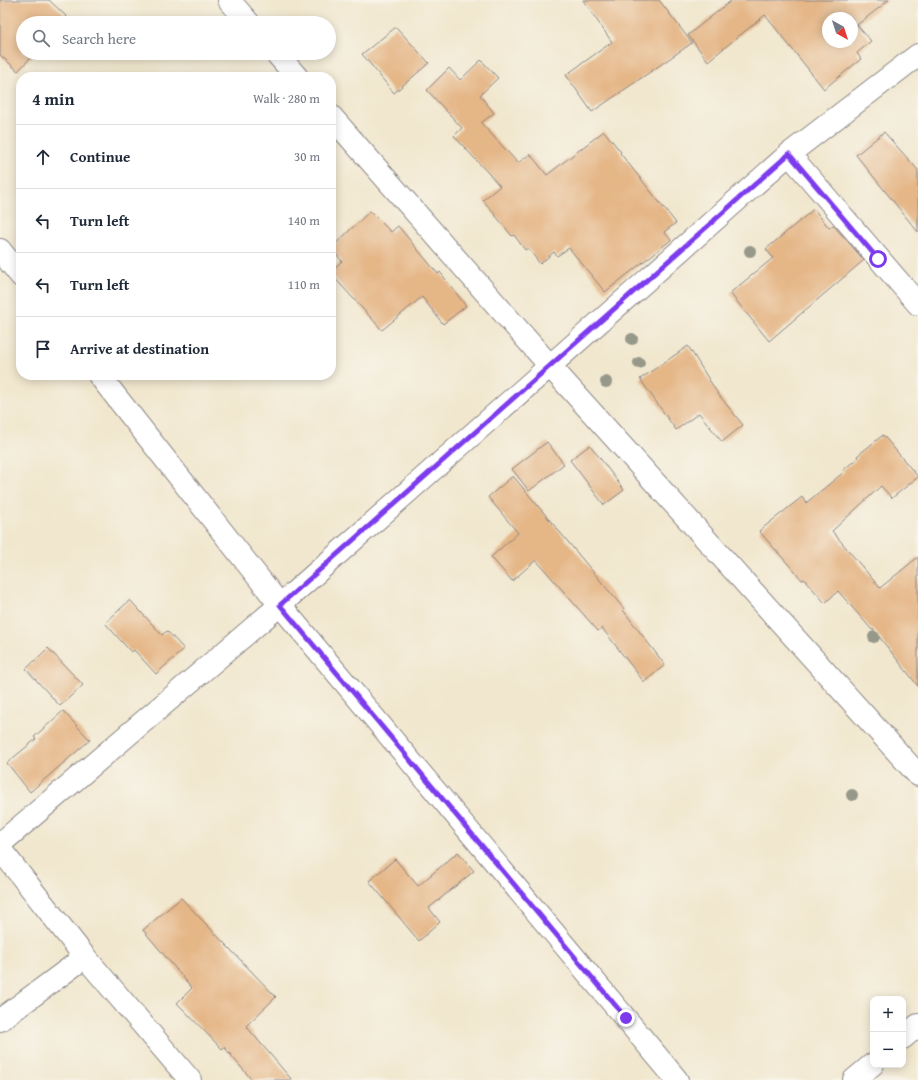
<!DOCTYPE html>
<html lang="en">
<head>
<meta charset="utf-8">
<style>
	body { margin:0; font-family:"Gentium Book Plus",serif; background:#f6f6f7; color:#1f2937 }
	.controls { position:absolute; right:12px; bottom:12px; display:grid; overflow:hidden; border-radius:8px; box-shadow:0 2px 10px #0003 }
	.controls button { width:36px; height:36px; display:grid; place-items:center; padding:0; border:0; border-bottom:1px solid #e0e1e3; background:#fff; color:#1f2937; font:20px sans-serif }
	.compass { position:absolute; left:822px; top:12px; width:36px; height:36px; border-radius:50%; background:#fff; box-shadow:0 2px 10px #0003; rotate:141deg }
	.stop { position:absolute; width:12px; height:12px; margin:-9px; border:3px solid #7c3aed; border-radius:50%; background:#fff }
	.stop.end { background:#7c3aed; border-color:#fff; box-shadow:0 1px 4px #0008 }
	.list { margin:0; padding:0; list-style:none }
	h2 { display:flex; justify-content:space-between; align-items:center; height:52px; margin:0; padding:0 16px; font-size:17px }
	h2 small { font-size:13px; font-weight:400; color:#747a83 }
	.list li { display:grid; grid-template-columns:26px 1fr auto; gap:12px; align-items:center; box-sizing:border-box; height:64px; padding:0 16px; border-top:1px solid #e0e1e3 }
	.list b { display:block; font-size:15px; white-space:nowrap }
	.list em { font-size:13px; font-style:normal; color:#747a83 }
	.icon { flex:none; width:22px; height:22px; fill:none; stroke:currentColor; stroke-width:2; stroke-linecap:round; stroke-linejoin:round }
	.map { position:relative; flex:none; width:918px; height:1080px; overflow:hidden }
	.search { position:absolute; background:#fff; box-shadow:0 2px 10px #0003; left:16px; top:16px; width:320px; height:44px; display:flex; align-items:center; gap:10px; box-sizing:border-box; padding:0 14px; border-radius:22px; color:#747a83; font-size:15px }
	.panel { position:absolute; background:#fff; box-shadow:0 2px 10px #0003; left:16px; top:72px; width:320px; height:308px; border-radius:16px }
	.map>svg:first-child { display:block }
	.building { fill:#e5b686; fill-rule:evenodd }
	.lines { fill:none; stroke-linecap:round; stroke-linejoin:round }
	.minor-casing { stroke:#8a8484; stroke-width:24 }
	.minor { stroke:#fff; stroke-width:22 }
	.tree { fill:#969889 }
	.route { stroke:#7c3aed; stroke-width:5 }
</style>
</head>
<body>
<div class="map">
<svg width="918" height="1080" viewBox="0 0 918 1080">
	<rect width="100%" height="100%" fill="#f7f3e8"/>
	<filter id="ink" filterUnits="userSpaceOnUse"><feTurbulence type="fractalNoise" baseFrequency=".025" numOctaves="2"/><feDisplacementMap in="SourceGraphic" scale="8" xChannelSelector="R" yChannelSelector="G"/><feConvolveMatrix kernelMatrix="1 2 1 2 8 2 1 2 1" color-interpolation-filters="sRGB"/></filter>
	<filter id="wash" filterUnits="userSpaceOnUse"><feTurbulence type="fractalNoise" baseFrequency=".012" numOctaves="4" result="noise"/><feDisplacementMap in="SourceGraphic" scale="16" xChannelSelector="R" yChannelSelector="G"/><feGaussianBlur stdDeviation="0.9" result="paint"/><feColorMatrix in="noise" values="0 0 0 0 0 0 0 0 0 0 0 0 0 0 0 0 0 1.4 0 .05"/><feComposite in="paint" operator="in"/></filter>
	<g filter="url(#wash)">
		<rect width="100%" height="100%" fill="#f1e7ce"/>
		<g id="blocks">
			<!-- building -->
			<g class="building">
				<path d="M0,0H49L68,18L63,23H23V53H35L18,71L0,55Z"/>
				<path d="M583,0H659L692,43L592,112L566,75L612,42Z"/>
				<path d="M732,0H889L857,25L871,41L857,53L861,59L824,89L765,15L708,61L688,35ZM828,18H852V42H828Z"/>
				<path d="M396,27L429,63L394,93L362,54Z"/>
				<path d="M481,60L498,78L480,95L494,113L481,123L518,163L530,154L547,175L604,131L621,152L620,153L676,223L664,232L671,240L605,292L569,248L557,256L554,252L540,264L528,248L525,250L514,235L512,236L483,200L500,186L454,136L462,128L427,90L449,68L460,80Z"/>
				<path d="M884,132L918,170V232L856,155Z"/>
				<path d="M814,209L829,228L833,225L864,260L769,341L730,293L773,258L766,249Z"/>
				<path d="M370,211L391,232L398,226L438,274L440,272L466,306L443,324L422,297L382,330L331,274V271L342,261L331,248Z"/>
				<path d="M688,346L718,394L743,425L722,442L699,413L676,430L640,379Z"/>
				<path d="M883,435L918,477L892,498L881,486L832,531L880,588L918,557V686L873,629L872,630L838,591L825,603L804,579L802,580L759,531L802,497L806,503L844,472L843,470L858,458L857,456Z"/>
				<path d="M547,442L564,464L529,491L512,469Z"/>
				<path d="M590,445L624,490L604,505L570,460Z"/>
				<path d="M513,476L624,609L623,610L665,665L644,682L602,628L598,631L536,560L512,581L491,557L518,533L488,497Z"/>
				<path d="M130,600L162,635L167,631L184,649L156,674L134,650L131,652L105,623Z"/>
				<path d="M48,648L83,685L60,706L26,669Z"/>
				<path d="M63,711L90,740L30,792L7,763L36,739L34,737Z"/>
				<path d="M458,852L474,871L429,908L440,922L419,941L369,881L395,859L418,886Z"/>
				<path d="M181,898L276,997L246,1026L292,1080H252L224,1047L222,1049L177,1003L192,988L143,930Z"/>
			</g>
		</g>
	</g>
	<g filter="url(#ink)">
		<use href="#blocks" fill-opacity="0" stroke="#8a8484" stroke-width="1"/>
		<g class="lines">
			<defs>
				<g id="minor">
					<path d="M229,0L249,23"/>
					<path d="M276,53L297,77"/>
					<path d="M331,116L550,366L918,775"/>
					<path d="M789,154L918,304"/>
					<path d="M0,250L21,276"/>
					<path d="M99,375L280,605L677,1080"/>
					<path d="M0,844L280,605L789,154L918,55"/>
					<path d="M0,849L85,957L190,1080"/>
					<path d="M0,1020L85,957"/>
					<path d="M903,1038L918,1025"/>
					<path d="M854,1080L873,1064"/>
				</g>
			</defs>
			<!-- minor casing -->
			<use href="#minor" class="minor-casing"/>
			<!-- minor -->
			<use href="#minor" class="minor"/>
		</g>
		<!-- trees -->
		<g class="tree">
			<circle cx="750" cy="251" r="6"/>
			<circle cx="632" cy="339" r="6"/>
			<circle cx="639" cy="363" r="6"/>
			<circle cx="606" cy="382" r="6"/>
			<circle cx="874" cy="637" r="6"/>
			<circle cx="852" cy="795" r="6"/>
		</g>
	</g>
	<g class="lines" filter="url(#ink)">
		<!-- route -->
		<path class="route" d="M626,1018L280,605L789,154L878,259"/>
	</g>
</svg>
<div class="controls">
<button>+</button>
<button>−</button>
</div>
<svg class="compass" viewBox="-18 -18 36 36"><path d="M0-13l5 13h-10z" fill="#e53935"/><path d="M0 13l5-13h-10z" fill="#747a83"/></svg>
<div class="stop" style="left:878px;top:259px"></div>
<div class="stop end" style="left:626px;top:1018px"></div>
<div class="search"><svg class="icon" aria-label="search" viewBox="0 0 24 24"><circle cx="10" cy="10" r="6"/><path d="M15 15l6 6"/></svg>Search here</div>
<section class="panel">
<h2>4 min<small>Walk · 280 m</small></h2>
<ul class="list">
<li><svg class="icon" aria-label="ahead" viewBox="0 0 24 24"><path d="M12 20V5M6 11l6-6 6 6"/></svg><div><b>Continue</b></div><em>30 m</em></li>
<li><svg class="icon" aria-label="left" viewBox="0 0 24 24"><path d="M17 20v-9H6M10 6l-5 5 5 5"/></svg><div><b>Turn left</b></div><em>140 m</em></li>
<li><svg class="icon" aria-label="left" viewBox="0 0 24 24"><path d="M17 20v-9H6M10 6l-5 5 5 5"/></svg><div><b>Turn left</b></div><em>110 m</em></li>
<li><svg class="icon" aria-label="arrive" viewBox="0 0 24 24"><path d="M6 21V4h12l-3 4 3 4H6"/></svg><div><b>Arrive at destination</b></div></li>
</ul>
</section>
</div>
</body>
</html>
